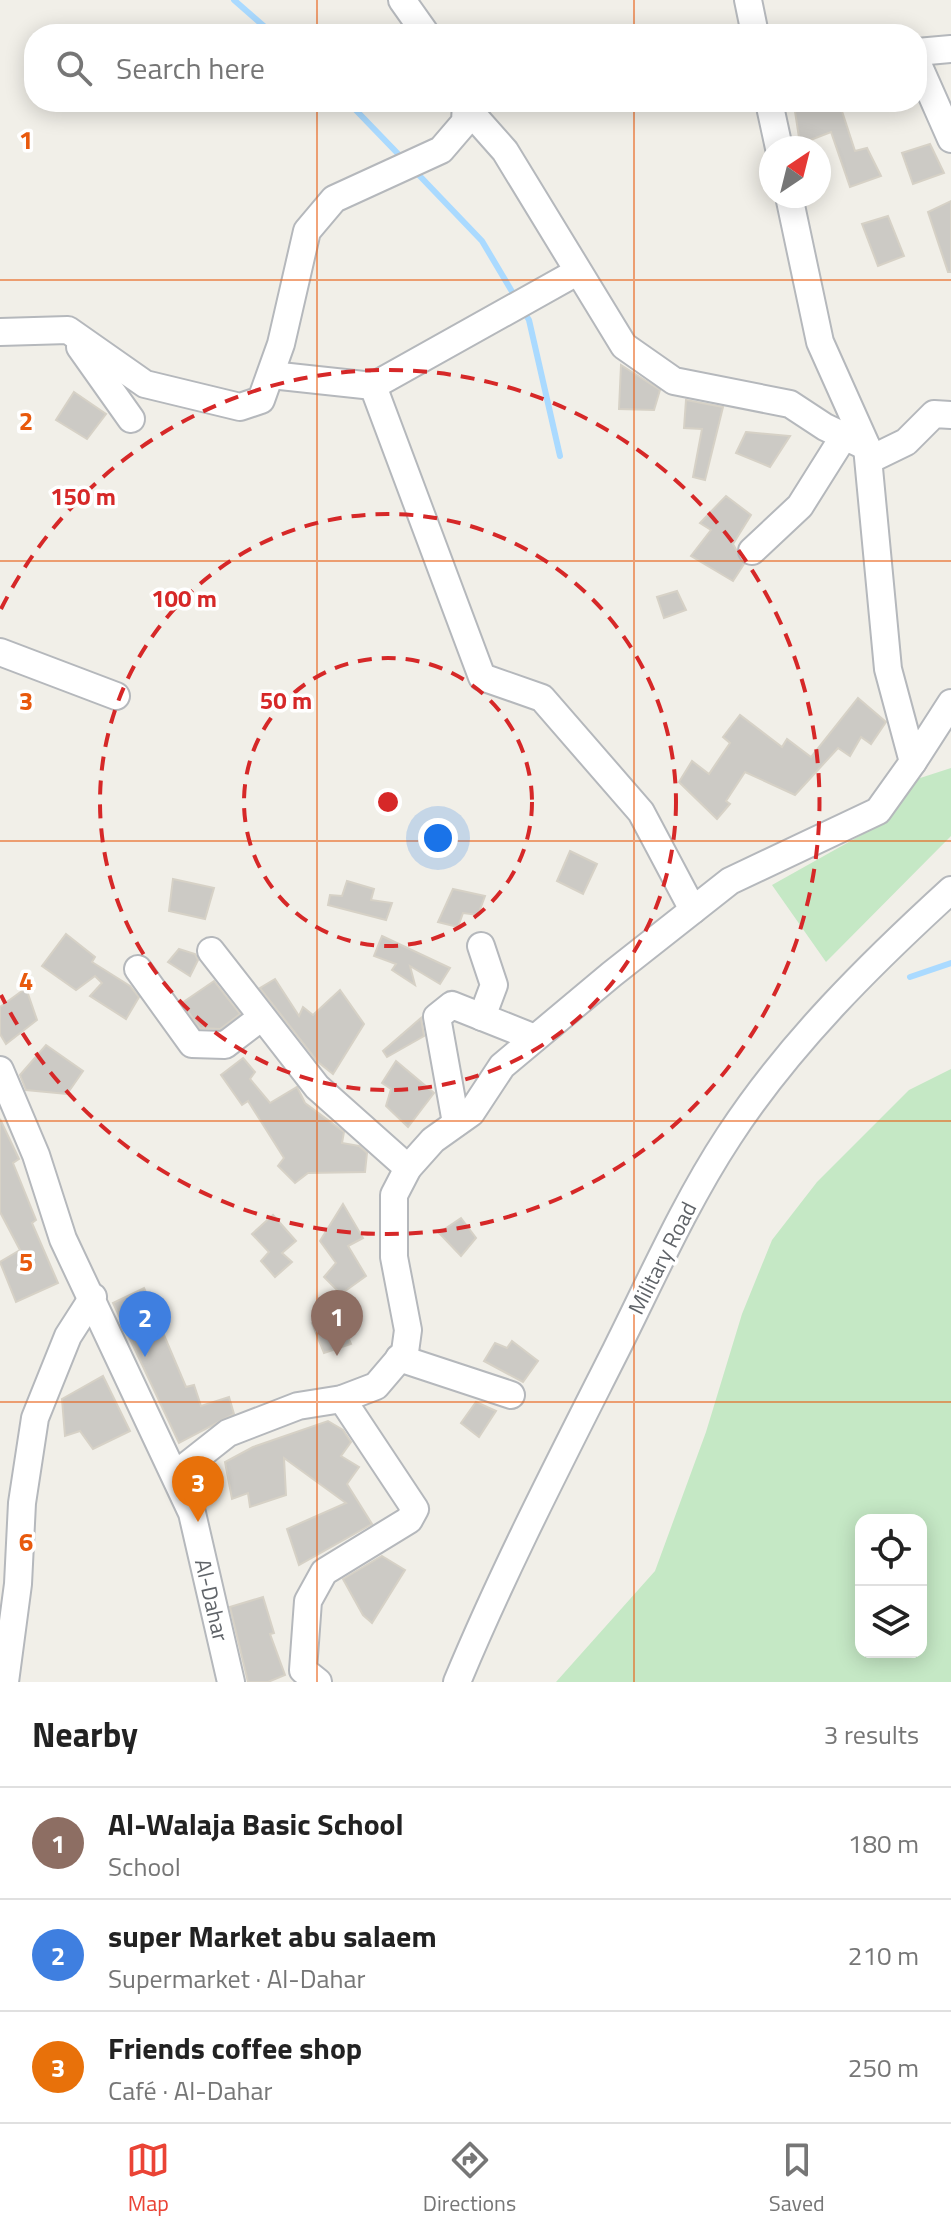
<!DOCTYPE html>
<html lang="en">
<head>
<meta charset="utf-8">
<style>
	body { margin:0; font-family:"Titillium Web",sans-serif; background:#f2f2f2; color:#222 }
	.controls { position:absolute; right:24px; bottom:24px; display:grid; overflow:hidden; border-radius:16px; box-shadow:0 4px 20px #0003 }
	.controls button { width:72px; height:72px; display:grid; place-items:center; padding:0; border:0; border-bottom:2px solid #e0e0e0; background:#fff; color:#222; font:40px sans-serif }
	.compass { position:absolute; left:759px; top:136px; width:72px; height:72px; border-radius:50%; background:#fff; box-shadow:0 4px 20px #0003; rotate:35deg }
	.you { position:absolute; left:438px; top:838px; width:28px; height:28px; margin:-20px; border:6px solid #fff; border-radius:50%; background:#1a73e8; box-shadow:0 0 0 12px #1a73e833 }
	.badge { display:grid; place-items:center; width:52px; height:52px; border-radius:50%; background:#ea4335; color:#fff; font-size:26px; font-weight:700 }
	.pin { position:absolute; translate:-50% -66px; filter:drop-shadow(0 2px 4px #0008) }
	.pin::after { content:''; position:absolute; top:42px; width:28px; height:24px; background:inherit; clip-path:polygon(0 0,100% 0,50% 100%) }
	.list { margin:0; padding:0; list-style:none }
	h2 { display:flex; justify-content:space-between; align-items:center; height:104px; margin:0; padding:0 32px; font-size:34px }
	h2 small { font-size:26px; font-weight:400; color:#767676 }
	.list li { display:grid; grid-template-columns:52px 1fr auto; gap:24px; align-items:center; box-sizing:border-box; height:112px; padding:0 32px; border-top:2px solid #e0e0e0 }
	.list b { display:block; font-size:30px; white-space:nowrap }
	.list p { margin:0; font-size:26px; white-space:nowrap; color:#767676 }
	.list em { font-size:26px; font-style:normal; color:#767676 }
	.icon { flex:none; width:44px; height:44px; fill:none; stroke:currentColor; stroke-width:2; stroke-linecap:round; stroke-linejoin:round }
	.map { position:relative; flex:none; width:951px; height:1682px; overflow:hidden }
	.search { position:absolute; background:#fff; box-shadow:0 4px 20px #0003; left:24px; right:24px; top:24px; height:88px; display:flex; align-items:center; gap:20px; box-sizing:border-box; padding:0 28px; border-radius:32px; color:#767676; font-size:30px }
	.sheet { height:440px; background:#fff }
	nav { display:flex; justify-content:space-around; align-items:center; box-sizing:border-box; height:112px; border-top:2px solid #e0e0e0; background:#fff; font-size:22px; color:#767676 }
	nav a { display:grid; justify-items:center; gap:4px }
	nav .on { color:#ea4335 }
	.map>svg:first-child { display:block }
	.green { fill:#c5e8c5; fill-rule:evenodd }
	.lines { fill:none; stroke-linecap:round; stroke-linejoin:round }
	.stream { stroke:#aadaff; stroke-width:6 }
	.building { fill:#cccac5; stroke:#d6d1c6; stroke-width:2 }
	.minor-casing { stroke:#b5b8bc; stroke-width:30 }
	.minor { stroke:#fff; stroke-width:26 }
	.grid { fill:none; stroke:#e8590c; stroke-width:2; stroke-opacity:0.55 }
	.ring { fill:none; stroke:#d62828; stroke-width:4; stroke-dasharray:14 10 }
	.labels { text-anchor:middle; stroke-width:7; stroke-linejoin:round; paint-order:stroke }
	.street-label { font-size:22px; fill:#5f6368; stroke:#fff }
	.grid-label { font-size:26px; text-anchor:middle; font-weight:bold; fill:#e8590c; stroke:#fff; stroke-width:7; stroke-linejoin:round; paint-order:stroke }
	.centre { fill:#d62828; stroke:#fff; stroke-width:4 }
	.ring-label { font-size:24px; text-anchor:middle; font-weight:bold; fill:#d62828; stroke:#fff; stroke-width:7; stroke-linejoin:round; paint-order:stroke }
</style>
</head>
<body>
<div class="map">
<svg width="951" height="1682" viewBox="0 0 951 1682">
	<rect width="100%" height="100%" fill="#f1efe8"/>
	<!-- green -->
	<g class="green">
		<path d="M951,768V836L826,962L772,885L881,824L914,780Z"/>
		<path d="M951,1069V1682H556L655,1571L706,1432L742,1314L772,1240L817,1182L909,1090ZM861,1520H921V1652H861Z"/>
	</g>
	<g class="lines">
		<!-- stream -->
		<g class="stream">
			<path d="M234,0L273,34"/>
			<path d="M348,102L404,160"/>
			<path d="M415,171L482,241L517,300"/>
			<path d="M522,309L529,320L560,456"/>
			<path d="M910,977L951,963"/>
		</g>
	</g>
	<!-- building -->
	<g class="building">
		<path d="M806,102H839L855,151L867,148L881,176L850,187L831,132L800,144L794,105Z"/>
		<path d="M930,144L944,173L913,184L902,153Z"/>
		<path d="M951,201V272H948L928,212Z"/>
		<path d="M888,216L904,256L878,266L862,224Z"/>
		<path d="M621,365L660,390L654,410L619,409Z"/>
		<path d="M74,392L106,414L87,439L56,420Z"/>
		<path d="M686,400L723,407L705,480L693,477L702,429L684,428Z"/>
		<path d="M746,432L790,436L770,467L736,453Z"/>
		<path d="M726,496L751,515L733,544L744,564L733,581L691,556L711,530L700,523Z"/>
		<path d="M677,591L686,610L664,618L657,597Z"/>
		<path d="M858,698L886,722L871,744L861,737L850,756L838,748L795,795L745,772L726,801L730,804L717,819L679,782L692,761L709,774L730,743L723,737L740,715L782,747L787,739L811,757Z"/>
		<path d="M570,851L597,864L583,894L557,881Z"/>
		<path d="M173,879L214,888L205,919L169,911Z"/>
		<path d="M347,881L374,889L371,900L392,903L386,920L328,905L330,895L342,896Z"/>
		<path d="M453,889L485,896L478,915L463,913L458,927L438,922Z"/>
		<path d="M66,934L95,957L92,962L130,986L139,997L126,1019L90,996L102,983L95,976L76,990L42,966Z"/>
		<path d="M382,936L450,968L440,984L410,966L415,985L392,970L396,964L374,956Z"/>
		<path d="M179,949L195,954L198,960L190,976L168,962Z"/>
		<path d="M275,979L299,1016L303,1007L313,1015L340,990L364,1024L333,1074L318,1062L260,988Z"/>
		<path d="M214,981L240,1014L220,1029L200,1028L182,1003Z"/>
		<path d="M26,988L37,1020L6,1044L0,1034V1007Z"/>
		<path d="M421,1018L424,1036L387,1057L383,1051Z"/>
		<path d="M46,1045L83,1071L67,1094L26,1090L20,1075Z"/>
		<path d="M243,1058L255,1072L250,1079L270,1103L297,1087L305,1103L344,1132L342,1143L359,1146L367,1153L365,1172L308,1173L295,1183L278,1166L284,1158L248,1101L242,1105L221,1075Z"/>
		<path d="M396,1061L434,1093L408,1127L386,1106L391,1089L382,1083Z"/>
		<path d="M0,1119L19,1159L13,1163L36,1220L32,1223L58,1283L16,1302L0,1262L20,1250L0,1212Z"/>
		<path d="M343,1204L363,1238L348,1246L366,1276L341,1294L324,1277L336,1263L320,1241Z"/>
		<path d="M273,1215L296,1241L282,1253L292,1262L275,1277L261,1261L269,1252L252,1234Z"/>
		<path d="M461,1218L476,1238L461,1256L439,1233Z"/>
		<path d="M144,1288L186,1387L194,1385L201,1406L229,1397L234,1414L179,1443L113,1303Z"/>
		<path d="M337,1313L351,1344L324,1353L312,1323Z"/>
		<path d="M512,1341L538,1361L523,1382L484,1361L495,1343L507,1348Z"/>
		<path d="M103,1376L130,1431L93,1449L80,1431L65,1436L62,1399Z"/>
		<path d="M476,1402L496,1411L479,1437L461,1423Z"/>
		<path d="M328,1421L343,1430L351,1442L341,1456L359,1467L347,1484L372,1524L299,1565L287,1529L346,1503L284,1458L286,1495L250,1507L248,1493L232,1499L225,1462L253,1447Z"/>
		<path d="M382,1556L405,1570L372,1623L363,1615L343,1579Z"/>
		<path d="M263,1597L274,1633L270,1634L285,1675L268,1682H248L230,1607Z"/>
	</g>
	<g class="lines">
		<defs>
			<g id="minor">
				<path d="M402,0L426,34"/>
				<path d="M748,0L755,34"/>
				<path d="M917,52L951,49"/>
				<path d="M917,62L951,139"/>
				<path d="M769,102L779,148"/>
				<path d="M466,107L505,151L624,346L674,381L790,404L825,427L867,447"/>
				<path d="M0,332L68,330L145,384L240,407L261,400L281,344L307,231L334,199L441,150L465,122L466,102"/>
				<path d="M80,347L131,419"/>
				<path d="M271,375L373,386L577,272"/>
				<path d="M373,386L482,677L542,698L641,812L693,910"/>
				<path d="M869,460L906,442L934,414L951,415"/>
				<path d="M752,551L800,506L844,436"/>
				<path d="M0,652L116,696"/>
				<path d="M913,762L951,703"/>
				<path d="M481,946L494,985L482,1017"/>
				<path d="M211,951L317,1087L408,1168"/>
				<path d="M138,969L192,1044L225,1045L262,1017"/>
				<path d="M0,1070L36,1155L63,1239L192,1513L231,1682"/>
				<path d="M456,1123L437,1017L452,1005L535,1038"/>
				<path d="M399,1358L511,1395"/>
				<path d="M176,1474L228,1433L298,1406L342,1399L376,1386L405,1352L408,1330L394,1257V1195L408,1168L433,1140L471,1113L502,1066L612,974L730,881L878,811L913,762L888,669L867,447L820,342L789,196"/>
				<path d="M5,1682L18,1584L22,1503L35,1418L68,1336L93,1297"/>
				<path d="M318,1682L303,1670L308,1601L324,1572L409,1520L415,1509L342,1399"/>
				<path d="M457,1682C504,1569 561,1459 616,1350C652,1278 685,1203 729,1136C789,1044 870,964 951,890"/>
			</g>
		</defs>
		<!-- minor casing -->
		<use href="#minor" class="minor-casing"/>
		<!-- minor -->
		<use href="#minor" class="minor"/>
	</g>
	<!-- grid -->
	<path class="grid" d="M317,0V34M634,0V34M317,102V1682M634,102V1682M0,280H951M0,561H951M0,841H951M0,1121H951M0,1402H951"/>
	<!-- distance rings -->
	<g class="ring">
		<circle cx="388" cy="802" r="144"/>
		<circle cx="388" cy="802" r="288"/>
		<path d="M1 609A432 432 0 1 1 1 995"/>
	</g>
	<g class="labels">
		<!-- street labels -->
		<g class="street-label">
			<text transform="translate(662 1258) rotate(-63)" y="8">Military Road</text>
			<text transform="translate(212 1600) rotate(77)" y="8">Al-Dahar</text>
		</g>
	</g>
	<g class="grid-label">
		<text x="26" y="149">1</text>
		<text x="26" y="430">2</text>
		<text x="26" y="710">3</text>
		<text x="26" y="990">4</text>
		<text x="26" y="1271">5</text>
		<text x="26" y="1551">6</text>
	</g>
	<circle cx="388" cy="802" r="12" class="centre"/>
	<g class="ring-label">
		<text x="83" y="505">150 m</text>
		<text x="184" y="607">100 m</text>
		<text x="286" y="709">50 m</text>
	</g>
</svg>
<div class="controls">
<button><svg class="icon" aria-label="locate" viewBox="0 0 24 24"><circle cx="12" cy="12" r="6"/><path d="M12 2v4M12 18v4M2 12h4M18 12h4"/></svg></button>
<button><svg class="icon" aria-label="layers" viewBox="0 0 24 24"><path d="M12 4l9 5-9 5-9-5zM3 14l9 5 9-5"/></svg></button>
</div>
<svg class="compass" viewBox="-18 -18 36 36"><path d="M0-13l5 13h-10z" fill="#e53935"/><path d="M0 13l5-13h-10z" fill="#767676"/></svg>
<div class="you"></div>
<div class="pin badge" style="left:337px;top:1356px;background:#8d6e63">1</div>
<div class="pin badge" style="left:145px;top:1357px;background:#3f7fe0">2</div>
<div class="pin badge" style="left:198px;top:1522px;background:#e8710a">3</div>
<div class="search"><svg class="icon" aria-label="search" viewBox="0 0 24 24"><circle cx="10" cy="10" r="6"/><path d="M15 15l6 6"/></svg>Search here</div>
</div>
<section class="sheet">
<h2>Nearby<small>3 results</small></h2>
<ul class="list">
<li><span class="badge" style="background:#8d6e63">1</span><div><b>Al-Walaja Basic School</b><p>School</p></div><em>180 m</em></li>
<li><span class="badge" style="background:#3f7fe0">2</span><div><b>super Market abu salaem</b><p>Supermarket · Al-Dahar</p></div><em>210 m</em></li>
<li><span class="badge" style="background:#e8710a">3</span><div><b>Friends coffee shop</b><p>Café · Al-Dahar</p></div><em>250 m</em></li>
</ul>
</section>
<nav>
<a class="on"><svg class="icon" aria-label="map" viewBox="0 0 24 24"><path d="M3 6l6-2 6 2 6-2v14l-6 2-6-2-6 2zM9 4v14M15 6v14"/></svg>Map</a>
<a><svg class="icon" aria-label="directions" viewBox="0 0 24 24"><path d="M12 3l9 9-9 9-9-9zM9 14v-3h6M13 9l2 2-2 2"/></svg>Directions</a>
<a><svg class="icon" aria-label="saved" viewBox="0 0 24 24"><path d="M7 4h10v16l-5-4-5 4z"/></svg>Saved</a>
</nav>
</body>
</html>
